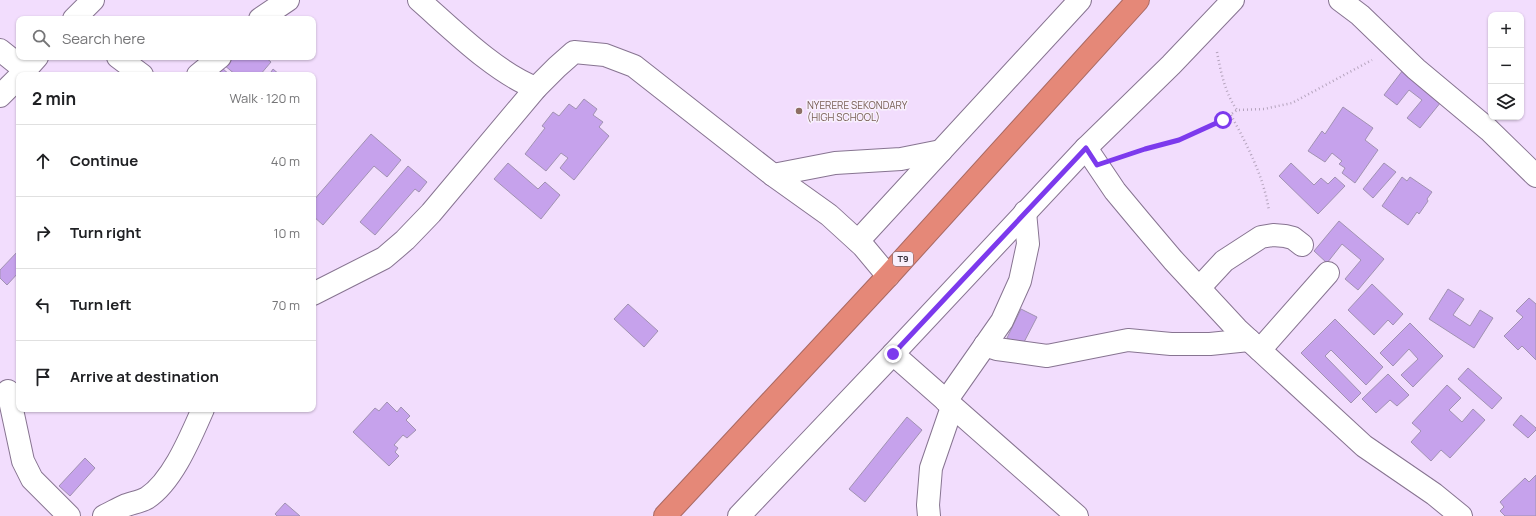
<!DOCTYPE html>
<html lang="en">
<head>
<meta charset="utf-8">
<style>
	body { margin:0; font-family:Manrope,sans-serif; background:#f6f6f6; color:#202124 }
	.controls { position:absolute; right:12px; top:12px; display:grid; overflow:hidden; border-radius:8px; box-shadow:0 1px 3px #0004 }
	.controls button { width:36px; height:36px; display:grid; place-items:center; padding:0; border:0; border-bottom:1px solid #e0e0e0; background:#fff; color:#202124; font:20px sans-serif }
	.stop { position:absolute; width:12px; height:12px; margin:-9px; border:3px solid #7c3aed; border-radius:50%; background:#fff }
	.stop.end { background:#7c3aed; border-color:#fff; box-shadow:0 1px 4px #0008 }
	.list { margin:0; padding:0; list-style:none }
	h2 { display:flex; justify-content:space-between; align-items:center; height:52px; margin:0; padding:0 16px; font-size:17px }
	h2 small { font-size:13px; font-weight:400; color:#757577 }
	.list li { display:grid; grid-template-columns:26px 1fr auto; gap:12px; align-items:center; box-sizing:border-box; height:72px; padding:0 16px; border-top:1px solid #e0e0e0 }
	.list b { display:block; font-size:15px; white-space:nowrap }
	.list em { font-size:13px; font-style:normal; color:#757577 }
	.icon { flex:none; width:22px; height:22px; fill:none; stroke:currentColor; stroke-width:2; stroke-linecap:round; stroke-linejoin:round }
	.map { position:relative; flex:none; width:1536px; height:516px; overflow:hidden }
	.search { position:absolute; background:#fff; box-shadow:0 1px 3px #0004; left:16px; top:16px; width:300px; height:44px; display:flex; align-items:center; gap:10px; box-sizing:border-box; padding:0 14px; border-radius:8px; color:#757577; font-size:15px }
	.panel { position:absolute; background:#fff; box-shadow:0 1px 3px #0004; left:16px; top:72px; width:300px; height:340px; border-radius:8px }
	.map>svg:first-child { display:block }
	.building { fill:#c6a2ec; stroke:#a192b2 }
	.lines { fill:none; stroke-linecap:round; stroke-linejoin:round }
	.minor-casing { stroke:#877491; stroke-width:24 }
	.highway-casing { stroke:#a86963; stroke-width:24 }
	.path { stroke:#b5a4bd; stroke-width:2.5; stroke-dasharray:1 3; stroke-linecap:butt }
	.minor { stroke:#fff; stroke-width:22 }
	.highway { stroke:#e58878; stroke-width:22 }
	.route { stroke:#7c3aed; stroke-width:5 }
	.education-dot { fill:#8d6e63; stroke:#f8f0fd; stroke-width:1.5 }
	.labels { text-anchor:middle; stroke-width:3; stroke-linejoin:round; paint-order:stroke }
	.shield { fill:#f8f0fd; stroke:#726a76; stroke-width:1 }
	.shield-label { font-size:9px; font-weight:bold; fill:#38303c }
	.education-label { font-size:10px; fill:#785e54; stroke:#f8f0fd; text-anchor:start }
</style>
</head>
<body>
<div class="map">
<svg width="1536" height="516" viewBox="0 0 1536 516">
	<rect width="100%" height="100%" fill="#f2ddfd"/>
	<!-- building -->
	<g class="building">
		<path d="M231,57H265L271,62L260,75H236L224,65Z"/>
		<path d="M1406,66L1445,97L1420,128L1407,118L1422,100L1409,90L1397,105L1384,95Z"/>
		<path d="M222,68L230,75H216Z"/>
		<path d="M273,69L280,75H269Z"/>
		<path d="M584,99L597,109L593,115L603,122L599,127L609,136L574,180L560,168L568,158L561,153L546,171L525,154L545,128L542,126L553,112L559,116L569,104L576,109Z"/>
		<path d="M1343,107L1373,128L1365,140L1378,150L1355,183L1342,173L1345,168L1339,164L1342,161L1332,153L1325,162L1308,151L1322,131L1325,134Z"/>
		<path d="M371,134L401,160L387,177L374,166L323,225L313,216V201Z"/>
		<path d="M508,163L538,189L545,182L560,195L541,219L494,179Z"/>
		<path d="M1291,163L1314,185L1321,178L1328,184L1335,177L1345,186L1318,214L1279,176Z"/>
		<path d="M1384,163L1396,172L1373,198L1363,189Z"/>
		<path d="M408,166L427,182L419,192L415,189L375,235L360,222Z"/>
		<path d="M1402,177L1407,181L1410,177L1432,192L1427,199L1428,201L1419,214L1417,212L1408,225L1382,206Z"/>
		<path d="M1339,221L1384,259L1358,290L1345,279L1361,260L1342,244L1327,263L1314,251Z"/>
		<path d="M19,250V272L7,285L0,278V270Z"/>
		<path d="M1372,284L1403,314L1393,325L1388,320L1374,335L1348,310Z"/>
		<path d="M1448,289L1464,299L1453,315L1470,326L1480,310L1493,318L1474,348L1429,319Z"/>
		<path d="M1529,298L1536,304V360L1522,346L1518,350L1504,336L1523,317L1516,311Z"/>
		<path d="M628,304L658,331L644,347L614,319Z"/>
		<path d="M1021,309L1037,317L1022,346L1007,338Z"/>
		<path d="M1335,319L1383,367L1366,385L1331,350L1325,356L1361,393L1351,403L1301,353Z"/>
		<path d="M1410,323L1443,356L1413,387L1401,375L1418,359L1409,349L1393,366L1380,353Z"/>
		<path d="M1468,368L1502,398L1492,409L1458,379Z"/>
		<path d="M1388,374L1409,395L1397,406L1390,400L1376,413L1362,399Z"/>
		<path d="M1447,385L1461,398L1449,410L1462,422L1473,409L1485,420L1450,458L1441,450L1431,461L1411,442L1421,431L1412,423Z"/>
		<path d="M387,402L397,412L401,407L410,416L406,420L416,430L407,438L403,435L394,445L398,448L395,452L399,456L389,466L353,432L375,408L379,411Z"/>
		<path d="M1521,415L1536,428V430L1528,438L1513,425Z"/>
		<path d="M907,417L922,430L865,502L849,489Z"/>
		<path d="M85,458L95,468L70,496L59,486Z"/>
		<path d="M1536,475V516H1505L1500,511L1504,507L1500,502L1525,478L1529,482Z"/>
		<path d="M285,503L300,516H277L275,514Z"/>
	</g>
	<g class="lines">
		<defs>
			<g id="minor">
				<path d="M419,0C452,29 496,73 536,88"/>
				<path d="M1340,0L1360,15L1416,69L1489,130L1536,176"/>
				<path d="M74,19L93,0"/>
				<path d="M260,19L288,0"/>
				<path d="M0,50L25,70"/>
				<path d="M118,57L142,75"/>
				<path d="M21,75L37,57"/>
				<path d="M198,75L220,57"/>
				<path d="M0,96L19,77"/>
				<path d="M1086,148L1115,191L1140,221L1173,260L1237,329L1364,446L1434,494L1461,516"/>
				<path d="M773,175L835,163L901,159L941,151"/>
				<path d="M858,241L1080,0"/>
				<path d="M1199,288L1224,261L1261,237L1273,235L1285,236L1293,238L1302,245"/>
				<path d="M313,294L384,258L405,240L431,213L536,88L557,67L574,52L605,55L634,66L773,175L829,215L863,246L888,276"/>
				<path d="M985,345L997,349L1047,356L1128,340L1171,344H1210L1249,340"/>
				<path d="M1260,350L1328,273"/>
				<path d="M893,354L1077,516"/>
				<path d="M8,391L23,461L32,479L69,516"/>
				<path d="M946,401L1002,321L1020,281L1028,244L1025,212"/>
				<path d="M104,516C111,513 117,509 124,506C131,503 140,502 147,498C173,481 191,436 203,409"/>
				<path d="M739,516L893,354L1086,148L1171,65L1233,0"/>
				<path d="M929,516L928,505L931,468L952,407"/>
			</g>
			<path id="highway" d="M665,516L888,276L1138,0"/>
		</defs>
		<!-- minor casing -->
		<use href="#minor" class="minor-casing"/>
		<!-- highway casing -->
		<use href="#highway" class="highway-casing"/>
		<!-- path -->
		<g class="path">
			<path d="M1217,52C1221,73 1225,93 1237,110"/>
			<path d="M1231,115C1247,145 1264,177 1269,211"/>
			<path d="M1121,157L1145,149L1179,140L1223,120L1237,110L1264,109L1292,103L1372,60"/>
		</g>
		<!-- minor -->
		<use href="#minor" class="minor"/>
		<!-- highway -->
		<use href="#highway" class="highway"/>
	</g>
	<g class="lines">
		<!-- route -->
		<path class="route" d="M893,354L1086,148L1097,165L1145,149L1179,140L1223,120"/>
	</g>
	<!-- markers -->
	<circle class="education-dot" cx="799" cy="111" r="4"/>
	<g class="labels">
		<!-- shield labels -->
		<rect class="shield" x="893" y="252" width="20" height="14" rx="3"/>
		<g class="shield-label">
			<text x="903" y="262">T9</text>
		</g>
		<!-- education labels -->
		<g class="education-label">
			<text x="807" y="109">NYERERE SEKONDARY<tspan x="807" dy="12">(HIGH SCHOOL)</tspan></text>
		</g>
	</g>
</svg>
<div class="controls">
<button>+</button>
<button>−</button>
<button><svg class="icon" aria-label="layers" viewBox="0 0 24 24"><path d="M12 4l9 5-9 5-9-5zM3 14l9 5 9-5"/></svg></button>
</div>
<div class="stop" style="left:1223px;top:120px"></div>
<div class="stop end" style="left:893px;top:354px"></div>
<div class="search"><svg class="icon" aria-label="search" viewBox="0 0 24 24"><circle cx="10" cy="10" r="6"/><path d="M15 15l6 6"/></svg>Search here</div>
<section class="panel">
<h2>2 min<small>Walk · 120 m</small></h2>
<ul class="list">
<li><svg class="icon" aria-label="ahead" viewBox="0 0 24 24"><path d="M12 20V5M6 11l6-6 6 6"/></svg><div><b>Continue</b></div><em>40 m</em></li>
<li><svg class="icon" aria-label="right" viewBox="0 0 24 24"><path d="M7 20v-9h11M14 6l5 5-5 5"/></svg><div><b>Turn right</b></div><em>10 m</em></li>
<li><svg class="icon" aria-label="left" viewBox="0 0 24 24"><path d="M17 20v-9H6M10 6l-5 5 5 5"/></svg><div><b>Turn left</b></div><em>70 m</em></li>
<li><svg class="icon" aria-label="arrive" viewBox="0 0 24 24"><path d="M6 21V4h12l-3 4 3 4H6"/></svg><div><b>Arrive at destination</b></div></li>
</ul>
</section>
</div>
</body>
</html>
